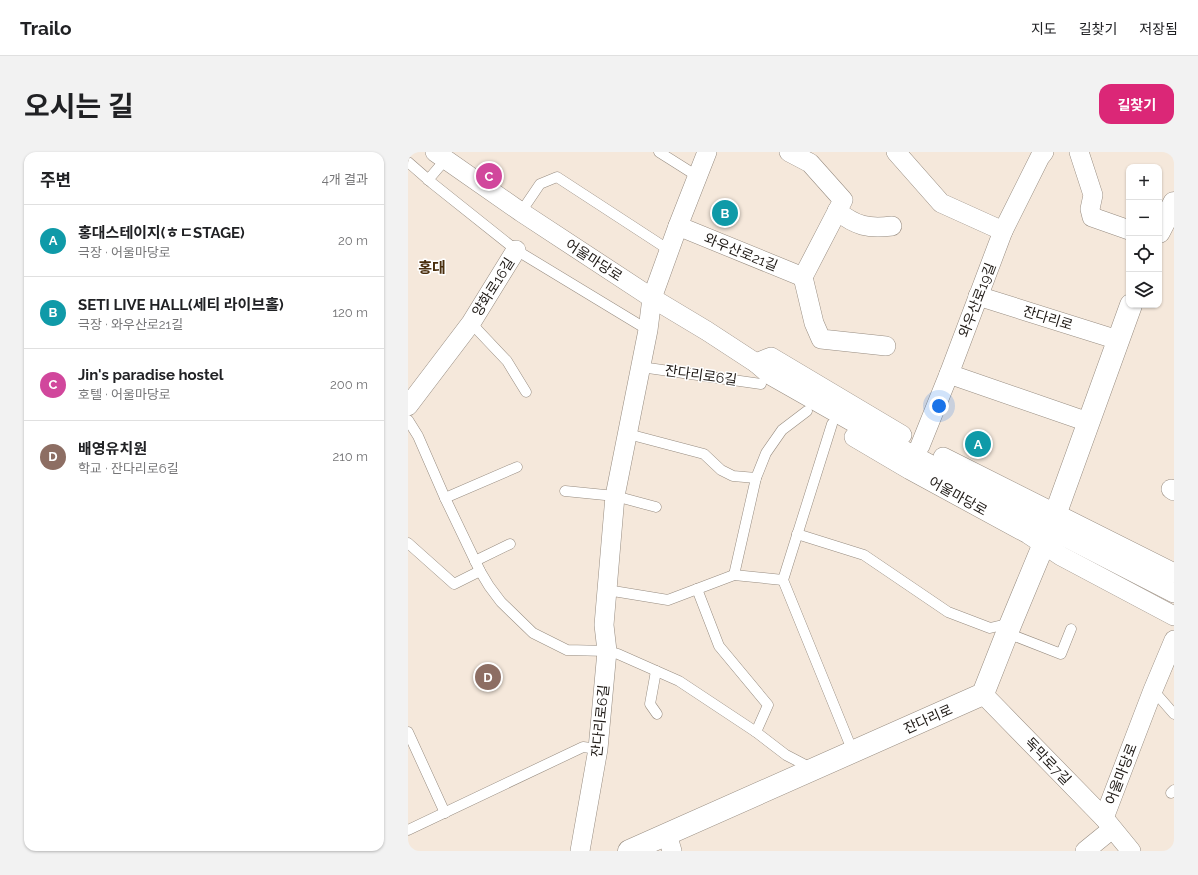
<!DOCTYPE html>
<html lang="ko">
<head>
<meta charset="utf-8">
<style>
	body { margin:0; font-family:Raleway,"Noto Sans KR",sans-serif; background:#f2f2f2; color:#202124 }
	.controls { position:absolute; right:12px; top:12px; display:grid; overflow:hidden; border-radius:8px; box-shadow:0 1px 3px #0004 }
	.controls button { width:36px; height:36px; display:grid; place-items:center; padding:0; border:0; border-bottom:1px solid #e0e0e0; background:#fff; color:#202124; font:20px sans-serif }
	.you { position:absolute; left:531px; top:254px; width:14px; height:14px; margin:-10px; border:3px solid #fff; border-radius:50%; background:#1a73e8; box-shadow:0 0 0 6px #1a73e833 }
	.badge { display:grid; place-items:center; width:26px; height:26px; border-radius:50%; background:#db2777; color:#fff; font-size:13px; font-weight:700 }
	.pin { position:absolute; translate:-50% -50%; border:2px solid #fff; box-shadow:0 1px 4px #0006 }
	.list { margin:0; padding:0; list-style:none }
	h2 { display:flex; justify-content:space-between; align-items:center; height:52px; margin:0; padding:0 16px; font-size:17px }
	h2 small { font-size:13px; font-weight:400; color:#757577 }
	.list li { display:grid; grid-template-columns:26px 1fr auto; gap:12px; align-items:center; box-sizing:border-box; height:72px; padding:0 16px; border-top:1px solid #e0e0e0 }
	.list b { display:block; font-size:15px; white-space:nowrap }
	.list p { margin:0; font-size:13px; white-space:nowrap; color:#757577 }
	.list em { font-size:13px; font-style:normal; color:#757577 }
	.icon { flex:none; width:22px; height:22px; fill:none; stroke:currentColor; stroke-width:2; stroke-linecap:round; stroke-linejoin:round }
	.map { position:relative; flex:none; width:766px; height:699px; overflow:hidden; border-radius:12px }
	header { display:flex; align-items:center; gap:24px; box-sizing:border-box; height:56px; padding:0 20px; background:#fff; border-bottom:1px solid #e0e0e0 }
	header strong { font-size:19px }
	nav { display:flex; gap:22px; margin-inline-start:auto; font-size:14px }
	.intro { display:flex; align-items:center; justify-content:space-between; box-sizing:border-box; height:96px; padding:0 24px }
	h1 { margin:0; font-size:28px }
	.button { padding:10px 18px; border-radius:12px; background:#db2777; color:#fff; font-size:14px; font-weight:700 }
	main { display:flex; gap:24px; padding:0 24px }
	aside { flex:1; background:#fff; border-radius:12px; box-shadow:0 1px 3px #0004 }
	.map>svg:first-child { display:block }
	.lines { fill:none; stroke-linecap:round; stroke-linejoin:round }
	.lane-casing { stroke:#978c80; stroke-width:11 }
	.street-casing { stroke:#978c80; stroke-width:20 }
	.secondary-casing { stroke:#978c80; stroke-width:23 }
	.lane { stroke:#fff; stroke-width:10 }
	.street { stroke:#fff; stroke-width:19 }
	.secondary { stroke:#fff; stroke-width:22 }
	.labels { text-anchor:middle; stroke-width:3; stroke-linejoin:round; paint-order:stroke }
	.street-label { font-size:14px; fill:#1e1915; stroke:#fff }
	.neighbourhood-label { font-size:15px; font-weight:bold; fill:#492e0d; stroke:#fff }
</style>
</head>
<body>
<header>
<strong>Trailo</strong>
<nav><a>지도</a><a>길찾기</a><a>저장됨</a></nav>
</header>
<div class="intro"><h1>오시는 길</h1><a class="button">길찾기</a></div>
<main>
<aside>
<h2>주변<small>4개 결과</small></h2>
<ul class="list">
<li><span class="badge" style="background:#0f9aa8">A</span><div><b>홍대스테이지(ㅎㄷSTAGE)</b><p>극장 · 어울마당로</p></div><em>20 m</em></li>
<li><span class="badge" style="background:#0f9aa8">B</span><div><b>SETI LIVE HALL(세티 라이브홀)</b><p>극장 · 와우산로21길</p></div><em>120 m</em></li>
<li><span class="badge" style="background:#d1479c">C</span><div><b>Jin's paradise hostel</b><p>호텔 · 어울마당로</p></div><em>200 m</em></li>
<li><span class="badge" style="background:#8d6e63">D</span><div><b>배영유치원</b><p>학교 · 잔다리로6길</p></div><em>210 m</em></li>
</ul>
</aside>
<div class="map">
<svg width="766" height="699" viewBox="0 0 766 699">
	<rect width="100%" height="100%" fill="#f5e8db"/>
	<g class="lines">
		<defs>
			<g id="lane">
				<path d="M251,0L289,24"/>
				<path d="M0,10L24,31L108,98L240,178"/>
				<path d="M20,28L37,8"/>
				<path d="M113,60L132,32L149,25L261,98"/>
				<path d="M63,171L99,209L118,240"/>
				<path d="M233,215L353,232"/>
				<path d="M0,268L10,284L37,346L72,419L81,434L93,450L125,481L159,498L199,499L210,502L271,529L348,580L378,603L405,617"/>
				<path d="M424,272L375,428L445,600"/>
				<path d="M220,282L296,302L313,318L325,324L348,326"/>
				<path d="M157,339L207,344L248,355"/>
				<path d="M37,346L109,315"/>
				<path d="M389,382L456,403L540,460L582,476L603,471"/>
				<path d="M0,391L46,432L72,419"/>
				<path d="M67,409L102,392"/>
				<path d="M326,423L348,326L358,301L374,278L399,259"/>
				<path d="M289,437L311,494L360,553L348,580"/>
				<path d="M199,438L260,448L326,423L375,428"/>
				<path d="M599,481L653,502L663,477"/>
				<path d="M248,519L242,552L249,562"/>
				<path d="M745,538L766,562"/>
				<path d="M0,580L37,661"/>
				<path d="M763,641L766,638"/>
				<path d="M0,678L175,595L190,597"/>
			</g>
			<g id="street">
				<path d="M27,0L113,60L244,146L299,179L348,211L362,223L459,278L626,369L766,441"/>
				<path d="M488,0L533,51L595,79"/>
				<path d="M671,0L685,43L682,57L684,65L721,78"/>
				<path d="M429,59C448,74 460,77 484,74"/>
				<path d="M270,74L395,125L435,48L402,11L381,0"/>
				<path d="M395,125L406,171L413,187L478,194"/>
				<path d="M570,144L710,188"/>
				<path d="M348,211L363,205L494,283"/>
				<path d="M541,222L680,270"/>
				<path d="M0,254L63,171L108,98"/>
				<path d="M446,285L502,318L620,382L653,404L766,464"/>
				<path d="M512,294L541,222L595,79L632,5L636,0"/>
				<path d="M535,305L766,421"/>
				<path d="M763,337L766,339"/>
				<path d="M575,542L696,666L723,699"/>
				<path d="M696,666L745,538L766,488"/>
				<path d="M259,682L264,699"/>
				<path d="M172,699L190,597L199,499L196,473L207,344L240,178L244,146L270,74L299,0"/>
				<path d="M677,699L704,677"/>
			</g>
			<g id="secondary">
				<path d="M751,80L766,51"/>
				<path d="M221,699L575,542L603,471L642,377L723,153"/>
			</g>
		</defs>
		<!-- lane casing -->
		<use href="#lane" class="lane-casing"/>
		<!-- street casing -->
		<use href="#street" class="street-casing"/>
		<!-- secondary casing -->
		<use href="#secondary" class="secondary-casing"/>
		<!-- lane -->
		<use href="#lane" class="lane"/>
		<!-- street -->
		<use href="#street" class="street"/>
		<!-- secondary -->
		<use href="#secondary" class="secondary"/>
	</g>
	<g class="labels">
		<!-- street labels -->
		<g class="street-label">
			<text transform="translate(333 100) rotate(22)" y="5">와우산로21길</text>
			<text transform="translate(186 108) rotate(33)" y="5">어울마당로</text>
			<text transform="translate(85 135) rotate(-58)" y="5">양화로16길</text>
			<text transform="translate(569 148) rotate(-69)" y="5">와우산로19길</text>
			<text transform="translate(640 166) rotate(17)" y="5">잔다리로</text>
			<text transform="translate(293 223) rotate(8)" y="5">잔다리로6길</text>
			<text transform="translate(550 344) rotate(29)" y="5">어울마당로</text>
			<text transform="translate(520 567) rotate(-24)" y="5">잔다리로</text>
			<text transform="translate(192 569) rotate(-84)" y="5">잔다리로6길</text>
			<text transform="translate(640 609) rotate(46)" y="5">독막로7길</text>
			<text transform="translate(713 622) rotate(-69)" y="5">어울마당로</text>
		</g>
		<!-- neighbourhood labels -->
		<g class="neighbourhood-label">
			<text x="24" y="121">홍대</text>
		</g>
	</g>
</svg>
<div class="controls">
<button>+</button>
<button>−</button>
<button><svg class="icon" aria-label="locate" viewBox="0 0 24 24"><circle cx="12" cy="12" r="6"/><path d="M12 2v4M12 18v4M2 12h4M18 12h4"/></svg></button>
<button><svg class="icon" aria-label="layers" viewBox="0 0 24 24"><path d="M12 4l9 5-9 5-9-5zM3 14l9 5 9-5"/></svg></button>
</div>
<div class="you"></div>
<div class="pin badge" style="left:570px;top:292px;background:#0f9aa8">A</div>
<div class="pin badge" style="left:317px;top:61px;background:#0f9aa8">B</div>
<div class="pin badge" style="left:81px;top:24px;background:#d1479c">C</div>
<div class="pin badge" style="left:80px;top:525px;background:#8d6e63">D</div>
</div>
</main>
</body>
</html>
